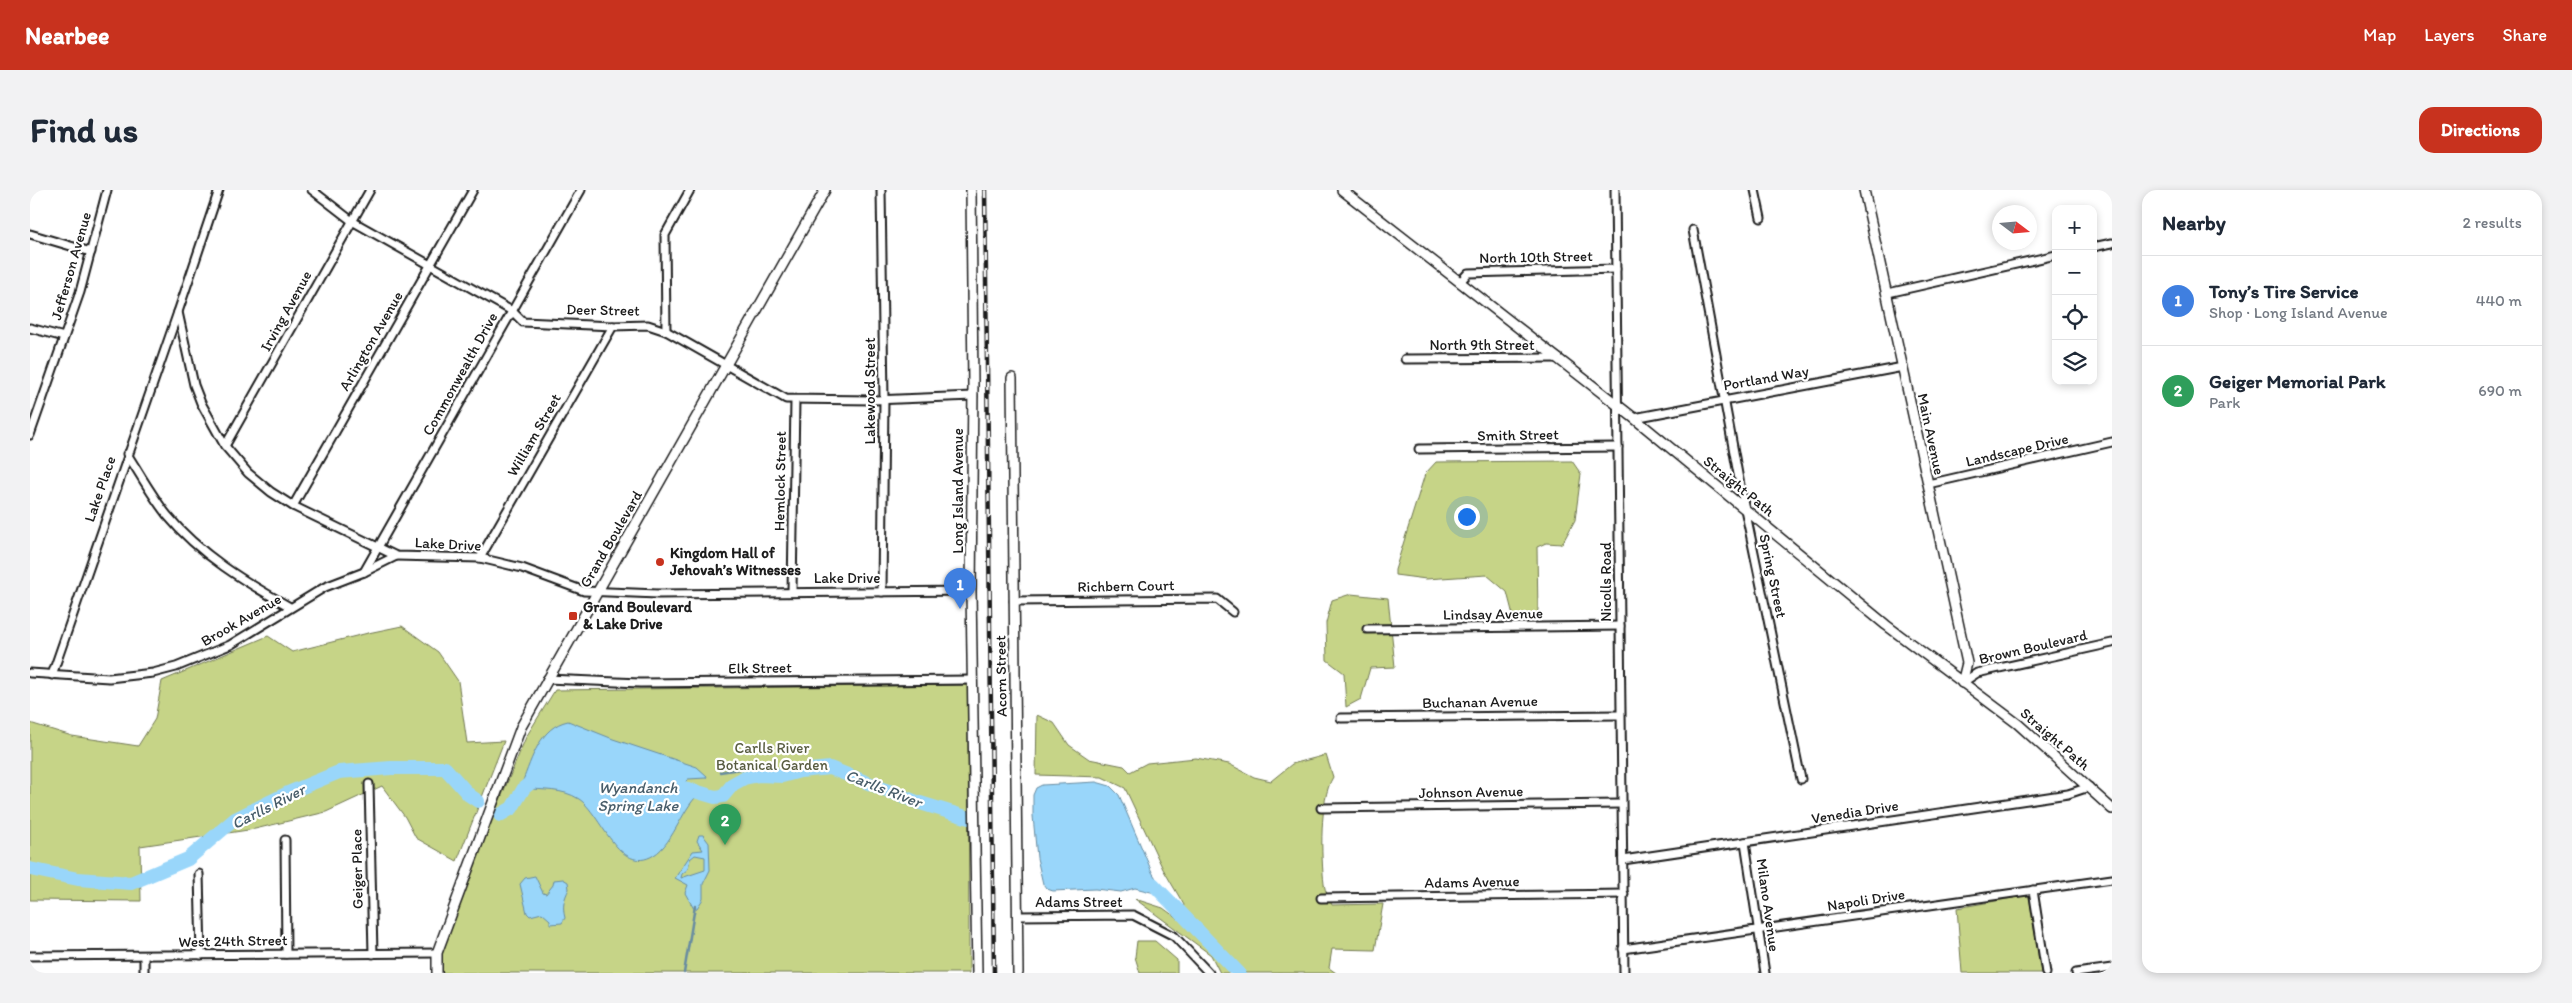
<!DOCTYPE html>
<html lang="en">
<head>
<meta charset="utf-8">
<style>
	body { margin:0; font-family:Itim,sans-serif; background:#f2f2f3; color:#1f2937 }
	.controls { position:absolute; right:15px; top:15px; display:grid; overflow:hidden; border-radius:10px; box-shadow:0 2px 8px #0003 }
	.controls button { width:45px; height:45px; display:grid; place-items:center; padding:0; border:0; border-bottom:1px solid #e0e1e3; background:#fff; color:#1f2937; font:25px sans-serif }
	.compass { position:absolute; left:1962px; top:15px; width:45px; height:45px; border-radius:50%; background:#fff; box-shadow:0 2px 8px #0003; rotate:106deg }
	.you { position:absolute; left:1436px; top:326px; width:18px; height:18px; margin:-12px; border:4px solid #fff; border-radius:50%; background:#1a73e8; box-shadow:0 0 0 8px #1a73e833 }
	.badge { display:grid; place-items:center; width:32px; height:32px; border-radius:50%; background:#c8321e; color:#fff; font-size:16px; font-weight:700 }
	.pin { position:absolute; translate:-50% -41px; filter:drop-shadow(0 1px 2px #0008) }
	.pin::after { content:''; position:absolute; top:26px; width:18px; height:15px; background:inherit; clip-path:polygon(0 0,100% 0,50% 100%) }
	.list { margin:0; padding:0; list-style:none }
	h2 { display:flex; justify-content:space-between; align-items:center; height:65px; margin:0; padding:0 20px; font-size:21px }
	h2 small { font-size:16px; font-weight:400; color:#747a83 }
	.list li { display:grid; grid-template-columns:32px 1fr auto; gap:15px; align-items:center; box-sizing:border-box; height:90px; padding:0 20px; border-top:1px solid #e0e1e3 }
	.list b { display:block; font-size:19px; white-space:nowrap }
	.list p { margin:0; font-size:16px; white-space:nowrap; color:#747a83 }
	.list em { font-size:16px; font-style:normal; color:#747a83 }
	.icon { flex:none; width:28px; height:28px; fill:none; stroke:currentColor; stroke-width:2; stroke-linecap:round; stroke-linejoin:round }
	.map { position:relative; flex:none; width:2082px; height:783px; overflow:hidden; border-radius:15px }
	header { display:flex; align-items:center; gap:30px; box-sizing:border-box; height:70px; padding:0 25px; background:#c8321e; color:#fff }
	header strong { font-size:24px }
	nav { display:flex; gap:28px; margin-inline-start:auto; font-size:18px }
	.intro { display:flex; align-items:center; justify-content:space-between; box-sizing:border-box; height:120px; padding:0 30px }
	h1 { margin:0; font-size:35px }
	.button { padding:12px 22px; border-radius:15px; background:#c8321e; color:#fff; font-size:18px; font-weight:700 }
	main { display:flex; gap:30px; padding:0 30px }
	aside { flex:1; background:#fff; border-radius:15px; box-shadow:0 2px 8px #0003 }
	.map>svg:first-child { display:block }
	.green { fill:#c6d487; stroke:#717852 }
	.water { fill:#99d6fa; stroke:#678ca1; fill-rule:evenodd }
	.lines { fill:none; stroke-linecap:round; stroke-linejoin:round }
	.stream { stroke:#678ca1; stroke-width:2.5 }
	.river { stroke:#99d6fa; stroke-width:14 }
	.minor-casing { stroke:#1c1c1c; stroke-width:11 }
	.tertiary-casing { stroke:#1c1c1c; stroke-width:12 }
	.secondary-casing { stroke:#1c1c1c; stroke-width:12 }
	.minor { stroke:#fff; stroke-width:7 }
	.tertiary { stroke:#fff; stroke-width:9 }
	.secondary { stroke:#fff; stroke-width:9 }
	.rail-casing { stroke:#1c1c1c; stroke-width:4.5 }
	.rail { stroke:#fff; stroke-width:2.5; stroke-dasharray:8; stroke-linecap:butt }
	.poi-dot { fill:#c8321e; stroke:#fff; stroke-width:2 }
	.labels { text-anchor:middle; stroke-width:4.5; stroke-linejoin:round; paint-order:stroke }
	.street-label { font-size:15px; fill:#1c1c1c; stroke:#fff }
	.poi-label { font-size:15px; font-weight:bold; fill:#1c1c1c; stroke:#fff; text-anchor:start }
	.park-label { font-size:15px; fill:#585c41; stroke:#fff }
	.water-label { font-size:16px; font-style:italic; fill:#485d6a; stroke:#fff }
</style>
</head>
<body>
<header>
<strong>Nearbee</strong>
<nav><a>Map</a><a>Layers</a><a>Share</a></nav>
</header>
<div class="intro"><h1>Find us</h1><a class="button">Directions</a></div>
<main>
<div class="map">
<svg width="2082" height="783" viewBox="0 0 2082 783">
	<rect width="100%" height="100%" fill="#fff"/>
	<filter id="ink" filterUnits="userSpaceOnUse"><feTurbulence type="fractalNoise" baseFrequency=".02" numOctaves="2"/><feDisplacementMap in="SourceGraphic" scale="10" xChannelSelector="R" yChannelSelector="G"/><feConvolveMatrix kernelMatrix="1 2 1 2 8 2 1 2 1" color-interpolation-filters="sRGB"/></filter>
	<g filter="url(#ink)">
		<!-- green -->
		<g class="green">
			<path d="M1542,271L1551,284L1545,330L1532,354L1516,353L1507,357L1508,427L1484,429L1477,402L1457,385L1396,389L1365,385V380L1395,284L1406,272Z"/>
			<path d="M1321,404L1358,408L1365,477L1340,478L1331,509L1316,517L1314,483L1297,470L1296,433L1302,410Z"/>
			<path d="M372,436L408,462L428,491L437,553L474,551L427,671L386,648L375,627L352,596L296,622L225,639L110,656L111,711L0,710V533L42,546L108,556L125,529L132,491L238,446L262,462L338,443Z"/>
			<path d="M938,495L939,783H407V763L496,547L525,500Z"/>
			<path d="M1007,525L1024,533L1039,555L1059,569L1094,576L1100,582L1117,573L1166,568L1199,574L1224,587L1241,591L1262,574L1296,565L1303,587C1289,610 1291,667 1294,694C1295,701 1299,709 1302,715L1353,714L1345,760L1302,759L1299,778L1306,783H1190L1181,765L1105,709L1133,718L1148,729L1154,715L1133,679L1095,598L1072,587L1006,585Z"/>
			<path d="M1999,705L2011,783H1932L1927,718Z"/>
			<path d="M1107,751H1125L1147,770V783H1110L1105,767Z"/>
		</g>
		<!-- water -->
		<g class="water">
			<path d="M538,531L583,549L667,577L677,586L676,588L658,589L655,592V597L671,598L672,602C654,613 644,653 624,665C589,687 571,623 549,609C532,598 513,601 494,598L492,593C502,568 510,537 538,531Z"/>
			<path d="M1066,592L1080,596L1089,605L1122,682L1137,706L1105,698L1091,702L1065,699L1023,701L1017,699L1013,694L1007,668L1003,626V605L1006,598L1012,595Z"/>
			<path d="M669,645H673L679,653L680,680L673,694V709L667,718L664,719L655,703L658,695L645,688L663,661L673,660L667,651ZM665,665L675,667V680L651,688L652,684L658,679L660,669Z"/>
			<path d="M505,686L513,703L516,704L523,695L524,690L533,689L538,692L539,699C534,709 532,716 535,728L532,733L520,734V730L512,723L500,726L497,723L490,694L495,688Z"/>
		</g>
		<g class="lines">
			<!-- stream -->
			<g class="stream">
				<path d="M690,582L717,578L729,585"/>
				<path d="M654,783L665,716"/>
			</g>
			<!-- river -->
			<g class="river">
				<path d="M654,598L685,607L693,606L703,594L714,588L729,585L752,586L770,581L800,578L887,612L939,628"/>
				<path d="M470,625L482,618L494,598L509,586"/>
				<path d="M0,679L48,689L101,693L158,669L205,629L258,603L309,582L361,578H415L439,605L448,611"/>
				<path d="M1123,694L1209,783"/>
			</g>
			<defs>
				<g id="minor">
					<path d="M189,0L148,122L164,195L171,213L195,256L218,283L241,302L263,316L366,366L450,368L492,378L554,401L628,404L941,401"/>
					<path d="M282,0L322,31L482,121L493,132L583,136L618,135L636,141L756,209L844,210L943,206"/>
					<path d="M851,0L854,209L852,402"/>
					<path d="M1585,0L1594,783"/>
					<path d="M1725,0L1731,28"/>
					<path d="M1663,40L1710,295L1771,589"/>
					<path d="M0,44L61,62"/>
					<path d="M2063,57L2082,53"/>
					<path d="M1430,92L1438,83L1586,79"/>
					<path d="M1858,103L2026,65"/>
					<path d="M0,138L34,147"/>
					<path d="M636,141L635,45L660,0"/>
					<path d="M1375,169L1528,168"/>
					<path d="M1604,228L1873,177"/>
					<path d="M0,245L50,102L77,0"/>
					<path d="M195,256L340,0"/>
					<path d="M1389,259L1588,257"/>
					<path d="M97,264C110,284 122,306 137,325C170,365 215,392 260,417"/>
					<path d="M1898,294L2082,252"/>
					<path d="M263,316L443,0"/>
					<path d="M450,368L583,136"/>
					<path d="M334,382L551,0"/>
					<path d="M762,402L765,210"/>
					<path d="M984,411L1187,409L1203,422"/>
					<path d="M1337,439L1590,436"/>
					<path d="M0,483L79,488L123,483L146,477L200,455L295,397L334,382L366,366"/>
					<path d="M22,485L148,122"/>
					<path d="M517,489L610,493L942,490"/>
					<path d="M1932,493L1947,483L2082,453"/>
					<path d="M1311,528L1590,525"/>
					<path d="M339,594L343,764"/>
					<path d="M1291,618L1591,614"/>
					<path d="M255,650L256,764"/>
					<path d="M1715,652L1735,783"/>
					<path d="M1593,670L2038,604L2059,597"/>
					<path d="M169,684L171,765"/>
					<path d="M2003,700L2016,783"/>
					<path d="M1291,708L1594,704"/>
					<path d="M988,726L1103,725L1144,746L1179,783"/>
					<path d="M1593,759L2082,689"/>
					<path d="M0,766L407,763"/>
					<path d="M114,766V783"/>
					<path d="M2046,783L2082,778"/>
				</g>
				<g id="tertiary">
					<path d="M941,0L943,196L941,401L947,783"/>
					<path d="M1834,0L1937,473L1932,493"/>
					<path d="M982,188L988,783"/>
					<path d="M407,783V763L491,537L795,0"/>
				</g>
				<path id="secondary" d="M1312,0L1604,228L1856,435L1988,534L2082,619"/>
			</defs>
			<!-- minor casing -->
			<use href="#minor" class="minor-casing"/>
			<!-- tertiary casing -->
			<use href="#tertiary" class="tertiary-casing"/>
			<!-- secondary casing -->
			<use href="#secondary" class="secondary-casing"/>
			<!-- minor -->
			<use href="#minor" class="minor"/>
			<!-- tertiary -->
			<use href="#tertiary" class="tertiary"/>
			<!-- secondary -->
			<use href="#secondary" class="secondary"/>
			<defs>
				<path id="rail" d="M955,0L964,783"/>
			</defs>
			<!-- rail casing -->
			<use href="#rail" class="rail-casing"/>
			<!-- rail -->
			<use href="#rail" class="rail"/>
		</g>
	</g>
	<!-- markers -->
	<g class="poi-dot">
		<circle cx="630" cy="372" r="5"/>
		<rect x="538" y="421" width="10" height="10" rx="2.5"/>
	</g>
	<g class="labels">
		<!-- street labels -->
		<g class="street-label">
			<text transform="translate(1506 67) rotate(-1)" y="5">North 10th Street</text>
			<text transform="translate(41 76) rotate(-74)" y="5">Jefferson Avenue</text>
			<text transform="translate(573 120) rotate(1)" y="5">Deer Street</text>
			<text transform="translate(256 121) rotate(-61)" y="5">Irving Avenue</text>
			<text transform="translate(341 151) rotate(-60)" y="5">Arlington Avenue</text>
			<text x="1452" y="160">North 9th Street</text>
			<text transform="translate(430 184) rotate(-61)" y="5">Commonwealth Drive</text>
			<text transform="translate(1736 188) rotate(-10)" y="5">Portland Way</text>
			<text transform="translate(840 201) rotate(-90)" y="5">Lakewood Street</text>
			<text transform="translate(1901 244) rotate(78)" y="5">Main Avenue</text>
			<text transform="translate(504 245) rotate(-60)" y="5">William Street</text>
			<text transform="translate(1488 245) rotate(-1)" y="5">Smith Street</text>
			<text transform="translate(1987 260) rotate(-13)" y="5">Landscape Drive</text>
			<text transform="translate(750 291) rotate(-89)" y="5">Hemlock Street</text>
			<text transform="translate(1709 296) rotate(39)" y="5">Straight Path</text>
			<text transform="translate(70 299) rotate(-71)" y="5">Lake Place</text>
			<text transform="translate(928 301) rotate(-90)" y="5">Long Island Avenue</text>
			<text transform="translate(581 349) rotate(-60)" y="5">Grand Boulevard</text>
			<text transform="translate(418 354) rotate(3)" y="5">Lake Drive</text>
			<text transform="translate(1743 386) rotate(78)" y="5">Spring Street</text>
			<text x="817" y="393">Lake Drive</text>
			<text transform="translate(1576 392) rotate(-90)" y="5">Nicolls Road</text>
			<text transform="translate(1096 396) rotate(-1)" y="5">Richbern Court</text>
			<text transform="translate(1463 424) rotate(-1)" y="5">Lindsay Avenue</text>
			<text transform="translate(211 430) rotate(-30)" y="5">Brook Avenue</text>
			<text transform="translate(2003 457) rotate(-13)" y="5">Brown Boulevard</text>
			<text transform="translate(730 478) rotate(-1)" y="5">Elk Street</text>
			<text transform="translate(971 486) rotate(-91)" y="5">Acorn Street</text>
			<text transform="translate(1450 512) rotate(-1)" y="5">Buchanan Avenue</text>
			<text transform="translate(2025 549) rotate(41)" y="5">Straight Path</text>
			<text transform="translate(1441 602) rotate(-1)" y="5">Johnson Avenue</text>
			<text transform="translate(1825 622) rotate(-9)" y="5">Venedia Drive</text>
			<text transform="translate(327 679) rotate(-91)" y="5">Geiger Place</text>
			<text transform="translate(1442 692) rotate(-1)" y="5">Adams Avenue</text>
			<text transform="translate(1836 710) rotate(-9)" y="5">Napoli Drive</text>
			<text x="1049" y="717">Adams Street</text>
			<text transform="translate(1738 715) rotate(82)" y="5">Milano Avenue</text>
			<text transform="translate(203 751) rotate(-1)" y="5">West 24th Street</text>
		</g>
		<!-- poi labels -->
		<g class="poi-label">
			<text x="640" y="368">Kingdom Hall of<tspan x="640" dy="17">Jehovah’s Witnesses</tspan></text>
			<text x="553" y="422">Grand Boulevard<tspan x="553" dy="17">&amp; Lake Drive</tspan></text>
		</g>
		<!-- park labels -->
		<g class="park-label">
			<text x="742" y="563">Carlls River<tspan x="742" dy="17">Botanical Garden</tspan></text>
		</g>
		<!-- water labels -->
		<g class="water-label">
			<text x="608" y="603">Wyandanch<tspan x="608" dy="18">Spring Lake</tspan></text>
			<text transform="translate(854 598) rotate(21)" y="6">Carlls River</text>
			<text transform="translate(238 616) rotate(-27)" y="6">Carlls River</text>
		</g>
	</g>
</svg>
<div class="controls">
<button>+</button>
<button>−</button>
<button><svg class="icon" aria-label="locate" viewBox="0 0 24 24"><circle cx="12" cy="12" r="6"/><path d="M12 2v4M12 18v4M2 12h4M18 12h4"/></svg></button>
<button><svg class="icon" aria-label="layers" viewBox="0 0 24 24"><path d="M12 4l9 5-9 5-9-5zM3 14l9 5 9-5"/></svg></button>
</div>
<svg class="compass" viewBox="-18 -18 36 36"><path d="M0-13l5 13h-10z" fill="#e53935"/><path d="M0 13l5-13h-10z" fill="#747a83"/></svg>
<div class="you"></div>
<div class="pin badge" style="left:930px;top:419px;background:#3f7fe0">1</div>
<div class="pin badge" style="left:695px;top:655px;background:#2e9e5b">2</div>
</div>
<aside>
<h2>Nearby<small>2 results</small></h2>
<ul class="list">
<li><span class="badge" style="background:#3f7fe0">1</span><div><b>Tony’s Tire Service</b><p>Shop · Long Island Avenue</p></div><em>440 m</em></li>
<li><span class="badge" style="background:#2e9e5b">2</span><div><b>Geiger Memorial Park</b><p>Park</p></div><em>690 m</em></li>
</ul>
</aside>
</main>
</body>
</html>
